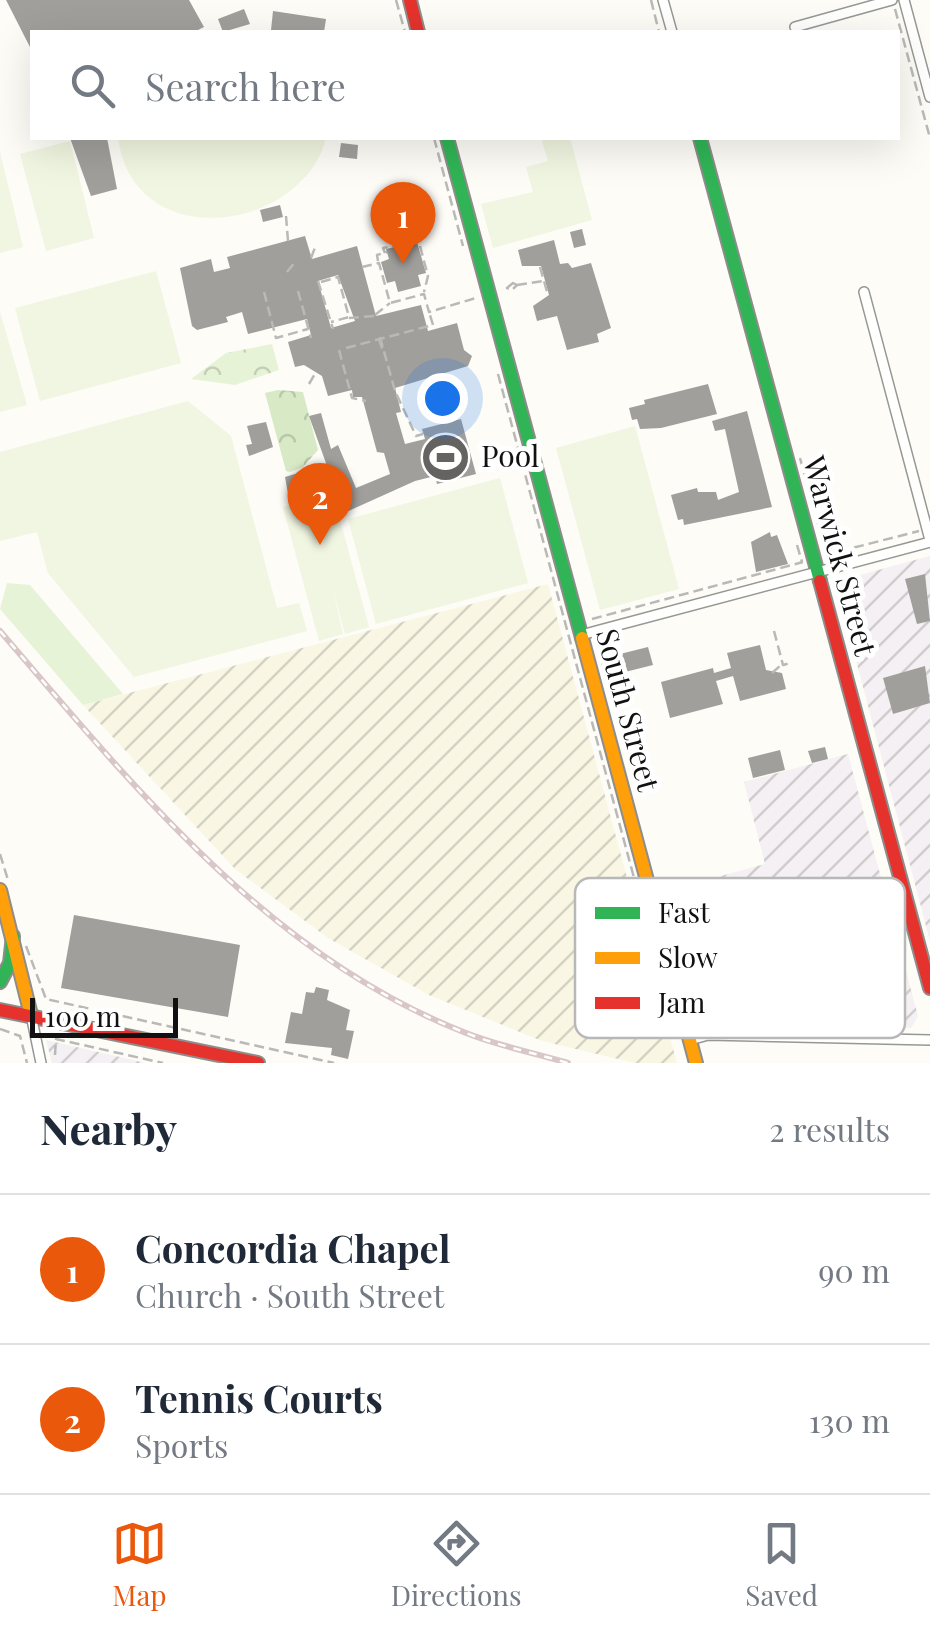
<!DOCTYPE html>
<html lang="en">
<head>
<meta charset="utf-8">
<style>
	body { margin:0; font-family:"Playfair Display",serif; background:#f6f6f7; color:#1f2937 }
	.scale { position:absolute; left:30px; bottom:25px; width:148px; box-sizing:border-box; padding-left:10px; border:5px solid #111; border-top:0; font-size:28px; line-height:35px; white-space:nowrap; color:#111; -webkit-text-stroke:8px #fff; paint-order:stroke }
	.you { position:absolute; left:442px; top:398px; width:35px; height:35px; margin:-25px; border:8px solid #fff; border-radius:50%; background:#1a73e8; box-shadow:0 0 0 15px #1a73e833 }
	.badge { display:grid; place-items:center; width:65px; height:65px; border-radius:50%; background:#ea580c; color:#fff; font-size:32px; font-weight:700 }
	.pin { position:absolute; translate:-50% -82px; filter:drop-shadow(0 2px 5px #0008) }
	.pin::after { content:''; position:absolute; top:52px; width:35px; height:30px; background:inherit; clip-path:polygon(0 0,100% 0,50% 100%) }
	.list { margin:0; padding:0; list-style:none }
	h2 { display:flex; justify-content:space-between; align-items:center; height:130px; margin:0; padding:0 40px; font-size:42px }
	h2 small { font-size:32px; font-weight:400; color:#747a83 }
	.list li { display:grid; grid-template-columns:65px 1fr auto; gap:30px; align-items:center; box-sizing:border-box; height:150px; padding:0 40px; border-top:2px solid #e0e1e3 }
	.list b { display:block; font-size:38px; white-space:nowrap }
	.list p { margin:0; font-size:32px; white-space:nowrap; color:#747a83 }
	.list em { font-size:32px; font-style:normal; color:#747a83 }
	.icon { flex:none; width:55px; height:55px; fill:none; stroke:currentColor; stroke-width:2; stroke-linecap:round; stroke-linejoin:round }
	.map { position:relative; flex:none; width:930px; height:1063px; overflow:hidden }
	.search { position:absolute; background:#fff; box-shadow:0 10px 40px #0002; left:30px; right:30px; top:30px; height:110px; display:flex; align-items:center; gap:25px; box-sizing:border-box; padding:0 35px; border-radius:0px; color:#747a83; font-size:38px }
	.sheet { height:430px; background:#fff }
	nav { display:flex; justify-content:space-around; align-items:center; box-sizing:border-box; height:140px; border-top:2px solid #e0e1e3; background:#fff; font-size:28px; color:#747a83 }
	nav a { display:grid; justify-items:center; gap:5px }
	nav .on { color:#ea580c }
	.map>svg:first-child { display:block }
	.industrial { fill:url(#industrial-furrows) }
	.farmland { fill:url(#farmland-furrows) }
	.grass { fill:#e7f3d7 }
	.forest { fill:url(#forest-crowns) }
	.park { fill:url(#park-crowns) }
	.pitch { fill:#f0f6e1 }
	.building { fill:#a19f9c; fill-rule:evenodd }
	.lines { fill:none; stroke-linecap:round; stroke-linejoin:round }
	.street-casing { stroke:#979795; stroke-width:12 }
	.fast-casing { stroke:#8e8d8b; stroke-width:16 }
	.slow-casing { stroke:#8e8d8b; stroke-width:16 }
	.jam-casing { stroke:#8e8d8b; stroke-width:16 }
	.path { stroke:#b9b9b8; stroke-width:2.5; stroke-dasharray:10 5; stroke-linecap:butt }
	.street { stroke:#fffffe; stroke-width:9 }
	.fast { stroke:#30b455; stroke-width:12 }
	.slow { stroke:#ff9f0a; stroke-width:12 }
	.jam { stroke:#e5322d; stroke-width:12 }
	.rail-casing { stroke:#d9c6c7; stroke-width:6 }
	.rail { stroke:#fff; stroke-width:2.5; stroke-dasharray:8; stroke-linecap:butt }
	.labels { text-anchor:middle; stroke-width:10; stroke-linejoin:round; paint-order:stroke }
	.poi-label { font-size:30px; fill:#111; stroke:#fff; text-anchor:start }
	.street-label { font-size:30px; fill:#111; stroke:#fff }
	.key { fill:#fff; stroke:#b8b8b8; stroke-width:2.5 }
	.key-label { font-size:28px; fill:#111 }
</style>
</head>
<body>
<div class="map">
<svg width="930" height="1063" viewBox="0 0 930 1063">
	<defs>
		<pattern id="industrial-furrows" width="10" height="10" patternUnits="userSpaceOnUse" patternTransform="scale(2.5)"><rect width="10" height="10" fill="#f5f0f3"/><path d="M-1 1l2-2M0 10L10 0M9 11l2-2" fill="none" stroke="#d1cdcf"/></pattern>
		<pattern id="farmland-furrows" width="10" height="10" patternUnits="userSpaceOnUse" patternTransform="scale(2.5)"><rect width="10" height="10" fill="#f9f7e4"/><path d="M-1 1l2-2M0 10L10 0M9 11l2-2" fill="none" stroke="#d4d3c3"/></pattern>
		<pattern id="forest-crowns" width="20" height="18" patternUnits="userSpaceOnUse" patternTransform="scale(2.5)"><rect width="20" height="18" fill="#d8eac5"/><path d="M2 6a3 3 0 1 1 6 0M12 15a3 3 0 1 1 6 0" fill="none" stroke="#b8c8a8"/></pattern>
		<pattern id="park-crowns" width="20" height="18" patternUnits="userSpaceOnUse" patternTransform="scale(2.5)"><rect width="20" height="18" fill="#e7f3d7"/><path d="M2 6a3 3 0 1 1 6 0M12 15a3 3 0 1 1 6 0" fill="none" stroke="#c5cfb8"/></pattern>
	</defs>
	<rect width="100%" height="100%" fill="#fdfcf7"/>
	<!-- industrial -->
	<g class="industrial">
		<path d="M930,556V941L837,588L841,580Z"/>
		<path d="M848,754L918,1016L911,1028L808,1025L775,901L672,928L662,892L765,864L744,782Z"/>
		<path d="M46,1040L146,1063H52Z"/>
	</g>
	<!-- farmland -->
	<path class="farmland" d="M548,584L677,1063H635L542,1041L429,995L328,938L236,870L83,705Z"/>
	<!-- grass -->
	<path class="grass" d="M7,583L30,585L123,694L83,705L0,609Z"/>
	<!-- forest -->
	<path class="forest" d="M278,390L303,392L318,450L303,467L290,472L286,471L265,393Z"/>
	<!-- park -->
	<path class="park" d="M272,344L279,370L235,385L191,379L226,353Z"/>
	<!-- pitch -->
	<g class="pitch">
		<path d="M118,138H326C303,231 134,257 118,138Z"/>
		<path d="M541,138H570L592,220L493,248L481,204L533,192L526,167L548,161Z"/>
		<path d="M70,141L94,238L46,251L20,154Z"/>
		<path d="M0,152L23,247L0,253Z"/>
		<path d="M156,271L181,363L40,401L15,308Z"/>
		<path d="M0,312L27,405L0,412Z"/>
		<path d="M188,401L231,436L277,608L299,603L307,631L134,677L48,573L37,532L0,541V452Z"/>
		<path d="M635,426L679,589L600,610L556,448Z"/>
		<path d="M500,478L528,583L376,624L348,519Z"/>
		<path d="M333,494L369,627L345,634L333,590L343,634L319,641L283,507Z"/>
	</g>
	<!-- building -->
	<g class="building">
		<path d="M6,0H189L204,27L194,32H32V51Z"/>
		<path d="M244,9L250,24L223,32L218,19Z"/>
		<path d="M273,11L326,19L324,32L271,30Z"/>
		<path d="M70,138H107L117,189L91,196Z"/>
		<path d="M341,143L358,145L357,159L339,157Z"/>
		<path d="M280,205L283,217L263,222L260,210Z"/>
		<path d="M582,229L586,245L574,248L570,232Z"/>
		<path d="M305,236L312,259L357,246L376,316L421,305L428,331L457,323L464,350L472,356L468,366L395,388L401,412L396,413L405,444L425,439L422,429L461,419L476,474L437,484L435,476L415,481L344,513L309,416L321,413L331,449L338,445L356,488L390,474L384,453L377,452L362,397H353L352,390L328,396L322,376L304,365L295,367L288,342L311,335L307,319L248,334L242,312L226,317L228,322L197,330L192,326L180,268L211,259L214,272L230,268L227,257ZM338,275L355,321L331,328L318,281Z"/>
		<path d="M554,240L560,264L568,263L572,268L591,263L611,328L597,334L599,342L567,350L557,316L537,321L533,306L549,295L541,266H522L518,250Z"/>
		<path d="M417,242L426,273L418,275L421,286L398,292L395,281L387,283L381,262L389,259L386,249Z"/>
		<path d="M708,384L717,414L661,428L640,429L637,419L632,420L629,408L645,404L644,400Z"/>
		<path d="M747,411L772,507L684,525L683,519L678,520L671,495L697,488L698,492H716L718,500L739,492L725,429L715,431L712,421Z"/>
		<path d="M266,422L273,447L249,456L246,445L252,444L247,426Z"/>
		<path d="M298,473L303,491L316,487L319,497L290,505L285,477Z"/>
		<path d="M770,532L771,537L777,535L788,564L756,572L751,542Z"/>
		<path d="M925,574L930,621L917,624L905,579Z"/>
		<path d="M760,645L766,670L782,673L786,689L740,701L733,676L716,681L723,704L670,718L661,682L713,668L714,673L731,668L727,653Z"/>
		<path d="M648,647L653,665L605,677L600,659Z"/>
		<path d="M925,666L930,703L893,714L883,678Z"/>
		<path d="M825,747L828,759L812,763L808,751Z"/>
		<path d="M780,750L785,770L753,778L748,758Z"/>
		<path d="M74,915L240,945L228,1017L61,988Z"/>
		<path d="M316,987L329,990L327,1000L350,1010L346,1030L354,1031L348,1059L331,1055L332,1048L285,1043L291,1012L302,1014L306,992L314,993Z"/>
	</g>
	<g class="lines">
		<defs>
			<g id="street">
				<path d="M663,0L672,32"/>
				<path d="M904,0L930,97"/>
				<path d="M795,27L892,0"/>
				<path d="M864,292L930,540"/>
				<path d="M581,635L930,542"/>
				<path d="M31,1015L41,1063"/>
				<path d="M690,1040L708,1035L930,1040"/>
			</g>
			<g id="fast">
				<path d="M447,138L582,638"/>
				<path d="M700,138L820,581"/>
				<path d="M0,982L10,963L13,936"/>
			</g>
			<g id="slow">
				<path d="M582,638L696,1063"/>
				<path d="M0,890L31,1015"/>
			</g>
			<g id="jam">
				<path d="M410,0L418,32"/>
				<path d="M820,581L930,988"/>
				<path d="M0,1010L258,1063"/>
			</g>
		</defs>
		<!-- street casing -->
		<use href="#street" class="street-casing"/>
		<!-- fast casing -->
		<use href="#fast" class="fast-casing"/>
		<!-- slow casing -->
		<use href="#slow" class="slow-casing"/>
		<!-- jam casing -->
		<use href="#jam" class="jam-casing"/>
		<!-- path -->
		<g class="path">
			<path d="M396,0L405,32"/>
			<path d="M651,0L659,32"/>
			<path d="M895,9L930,138"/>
			<path d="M434,138L463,246"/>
			<path d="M389,206L399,243"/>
			<path d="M286,216L288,241"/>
			<path d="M420,246L428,276L424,292"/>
			<path d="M385,253L383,248L400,245"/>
			<path d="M311,258L316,245"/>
			<path d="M378,261L377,255L387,252"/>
			<path d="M362,267L379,263L390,303L424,294L429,312L476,298"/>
			<path d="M540,267L548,295"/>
			<path d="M287,272L295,262"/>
			<path d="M318,281L333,329"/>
			<path d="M321,282L338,277L349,317L331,322"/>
			<path d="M513,283L517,285L512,290L507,288Z"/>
			<path d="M517,285L543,281"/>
			<path d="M298,291L311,338"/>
			<path d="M264,292L276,338L308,329"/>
			<path d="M375,315L390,303"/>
			<path d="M349,318L374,316"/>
			<path d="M380,337L395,391L416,436L423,434"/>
			<path d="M379,339L384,354"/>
			<path d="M346,348L433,325L429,312"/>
			<path d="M339,350L352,398L366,401"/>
			<path d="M498,374L677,1037"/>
			<path d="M309,384L316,372"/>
			<path d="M800,458L826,553"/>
			<path d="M797,545L802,562"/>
			<path d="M825,555L919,531"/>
			<path d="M592,619L803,562"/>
			<path d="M774,631L783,665L790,663"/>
			<path d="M772,673L781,665"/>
			<path d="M0,854L8,880"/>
			<path d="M26,946L46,999L334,1063"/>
			<path d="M0,1029L20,1036L27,1063"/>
			<path d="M55,1055L56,1039L163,1063"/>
		</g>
		<!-- street -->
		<use href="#street" class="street"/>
		<!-- fast -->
		<use href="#fast" class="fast"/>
		<!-- slow -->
		<use href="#slow" class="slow"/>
		<!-- jam -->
		<use href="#jam" class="jam"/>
		<defs>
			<path id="rail" d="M0,631C133,786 270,957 466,1033C499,1046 534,1053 568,1063"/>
		</defs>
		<!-- rail casing -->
		<use href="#rail" class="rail-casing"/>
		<!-- rail -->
		<use href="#rail" class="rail"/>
	</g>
	<!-- icons -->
	<defs>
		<symbol id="stadium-disc" viewBox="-11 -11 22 22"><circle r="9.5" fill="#646362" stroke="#fff"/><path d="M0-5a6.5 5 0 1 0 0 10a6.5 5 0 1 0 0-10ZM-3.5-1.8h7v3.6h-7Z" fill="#fff"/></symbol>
	</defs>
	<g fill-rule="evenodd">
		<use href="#stadium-disc" x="418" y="430" width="55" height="55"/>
	</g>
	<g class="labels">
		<!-- poi labels -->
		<g class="poi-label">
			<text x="481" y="467">Pool</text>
		</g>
		<!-- street labels -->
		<g class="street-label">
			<text transform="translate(839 556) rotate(75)" y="10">Warwick Street</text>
			<text transform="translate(627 710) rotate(75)" y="10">South Street</text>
		</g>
	</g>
	<!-- legend -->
	<rect x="575" y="878" width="330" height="160" rx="15" class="key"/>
	<rect x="595" y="907" width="45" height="12" fill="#30b455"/>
	<rect x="595" y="952" width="45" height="12" fill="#ff9f0a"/>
	<rect x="595" y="997" width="45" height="12" fill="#e5322d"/>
	<g class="key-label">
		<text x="658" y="923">Fast</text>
		<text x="658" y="968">Slow</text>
		<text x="658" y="1013">Jam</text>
	</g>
</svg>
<div class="scale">100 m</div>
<div class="you"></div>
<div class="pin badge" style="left:403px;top:264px">1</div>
<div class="pin badge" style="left:320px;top:545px">2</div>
<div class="search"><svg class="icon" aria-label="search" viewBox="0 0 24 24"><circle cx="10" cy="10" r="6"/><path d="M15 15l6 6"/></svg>Search here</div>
</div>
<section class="sheet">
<h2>Nearby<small>2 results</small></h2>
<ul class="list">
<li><span class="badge">1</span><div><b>Concordia Chapel</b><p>Church · South Street</p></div><em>90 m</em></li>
<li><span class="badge">2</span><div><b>Tennis Courts</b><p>Sports</p></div><em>130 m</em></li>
</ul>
</section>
<nav>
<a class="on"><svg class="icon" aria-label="map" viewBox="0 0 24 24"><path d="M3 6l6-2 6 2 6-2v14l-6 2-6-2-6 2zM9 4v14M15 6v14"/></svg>Map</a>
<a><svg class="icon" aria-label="directions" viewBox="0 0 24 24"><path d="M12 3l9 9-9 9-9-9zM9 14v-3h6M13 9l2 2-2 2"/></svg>Directions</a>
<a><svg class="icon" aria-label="saved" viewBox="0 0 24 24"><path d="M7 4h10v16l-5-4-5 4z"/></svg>Saved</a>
</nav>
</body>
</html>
